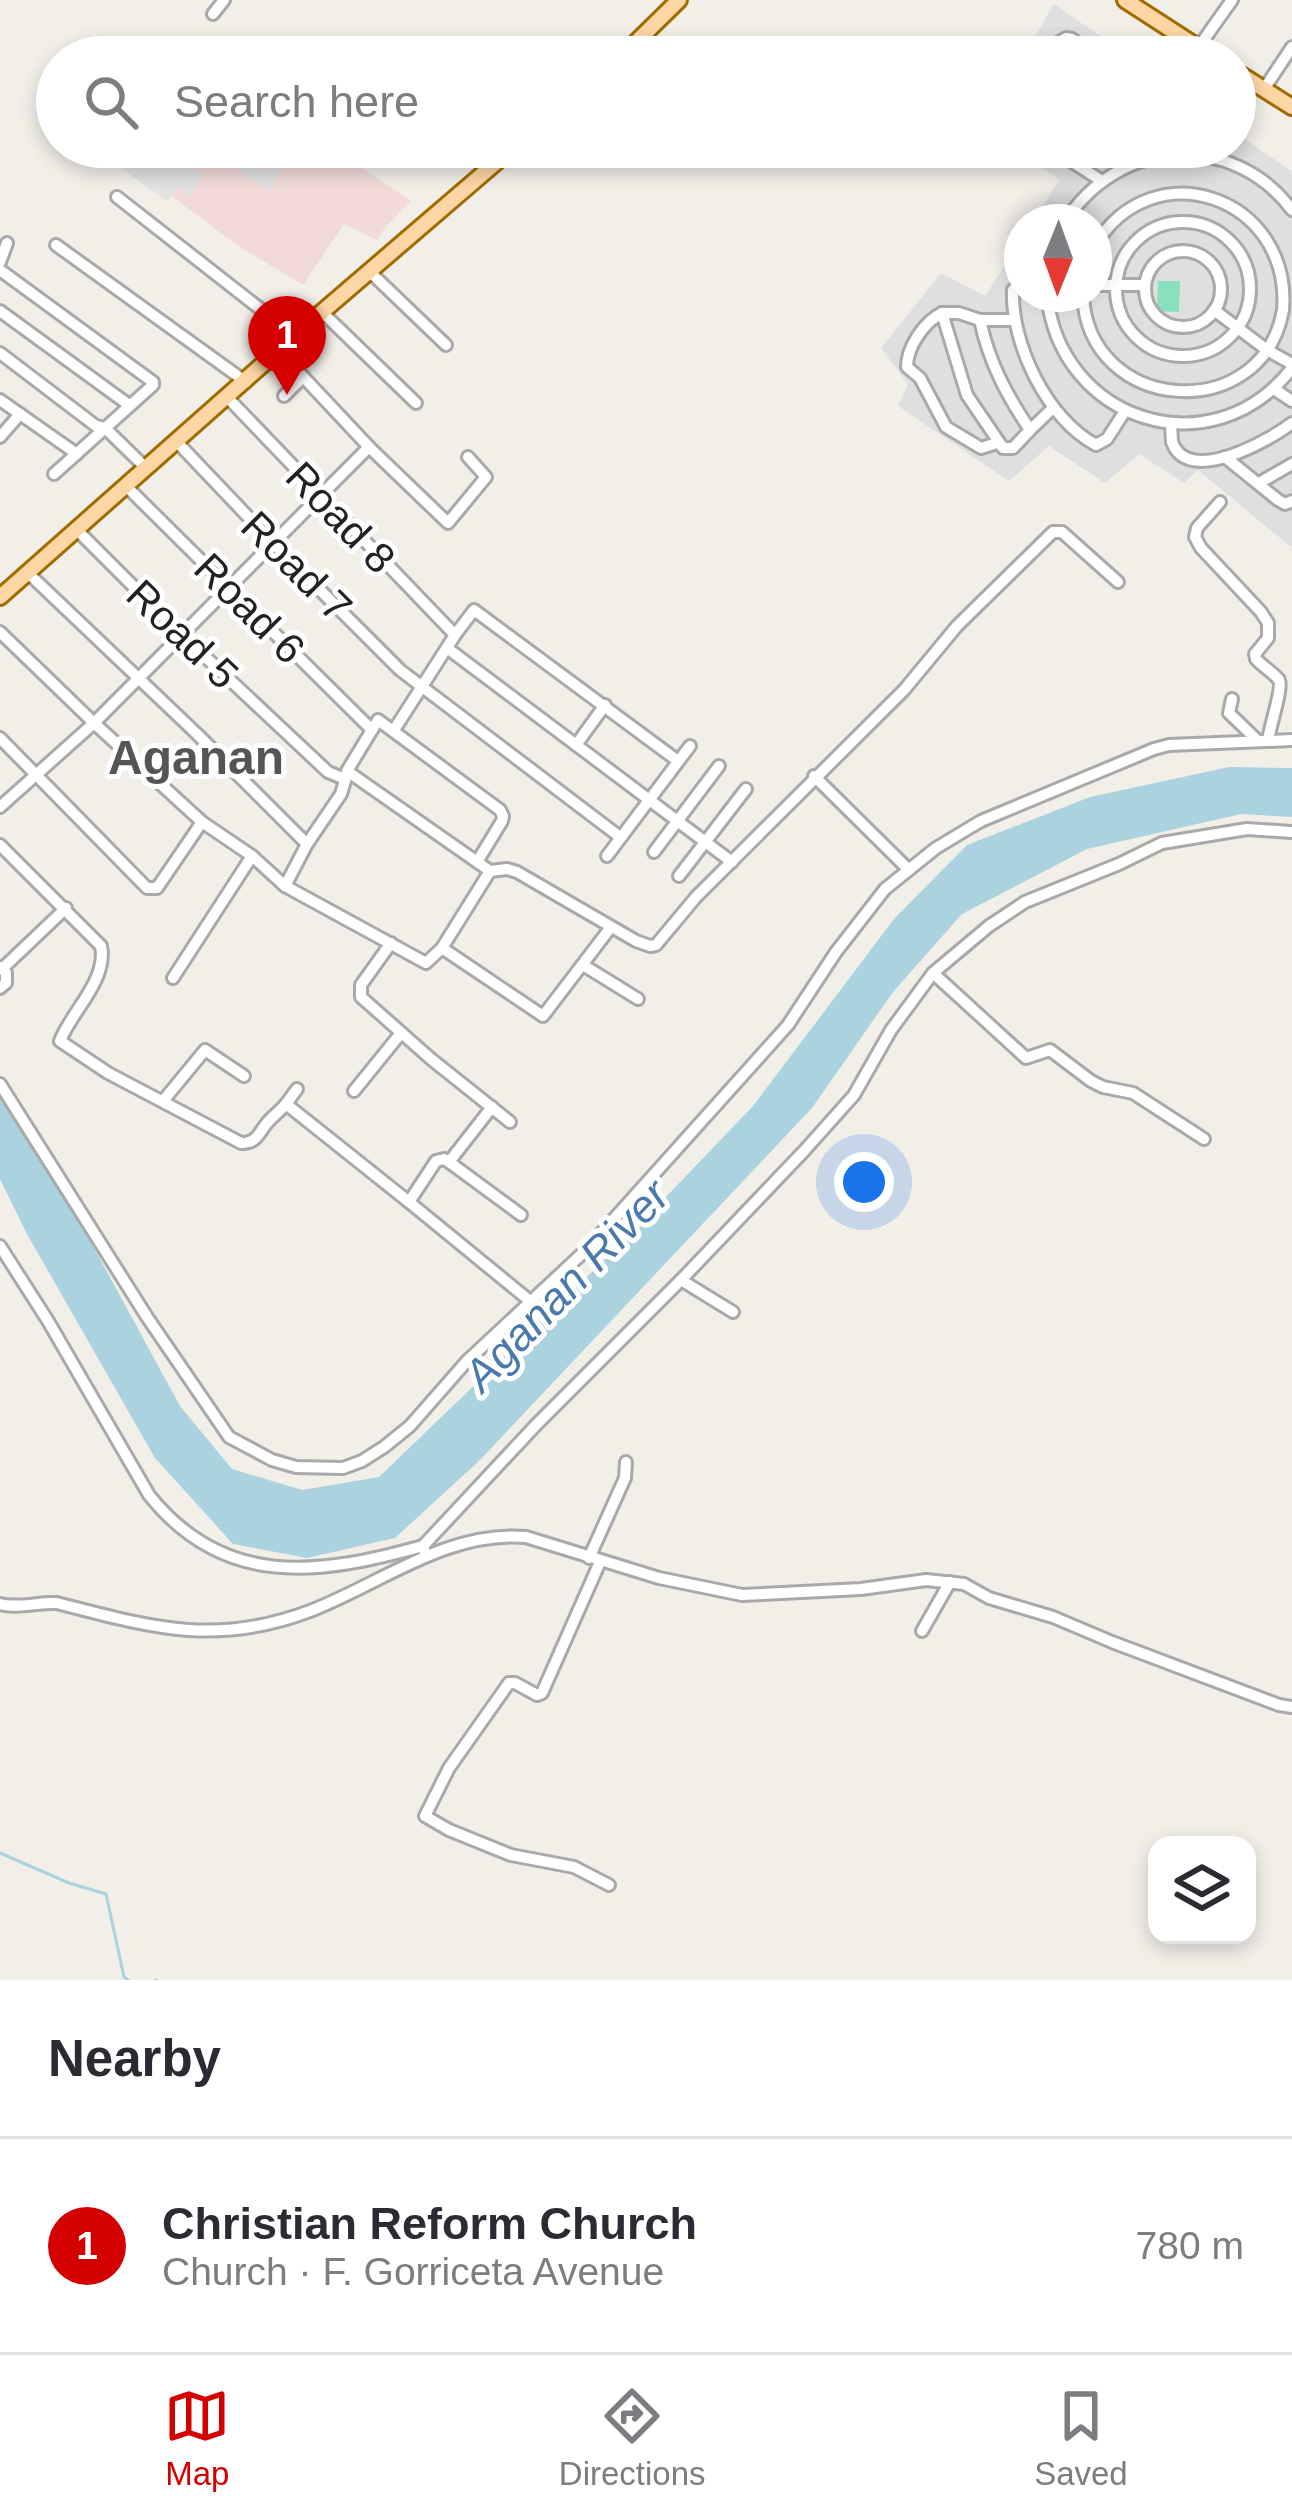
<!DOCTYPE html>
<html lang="en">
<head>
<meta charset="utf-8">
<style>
	body { margin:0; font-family:Helvetica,sans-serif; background:#f7f7f7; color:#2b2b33 }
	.controls { position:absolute; right:36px; bottom:36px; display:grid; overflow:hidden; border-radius:24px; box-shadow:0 6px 18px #0003 }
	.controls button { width:108px; height:108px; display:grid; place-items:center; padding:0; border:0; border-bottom:3px solid #e1e1e2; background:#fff; color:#2b2b33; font:60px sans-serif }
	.compass { position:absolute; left:1004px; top:204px; width:108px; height:108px; border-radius:50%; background:#fff; box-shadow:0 6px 18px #0003; rotate:181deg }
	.you { position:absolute; left:864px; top:1182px; width:42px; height:42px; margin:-30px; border:9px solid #fff; border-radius:50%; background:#1a73e8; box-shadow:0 0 0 18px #1a73e833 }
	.badge { display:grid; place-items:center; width:78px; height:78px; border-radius:50%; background:#d40000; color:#fff; font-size:39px; font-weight:700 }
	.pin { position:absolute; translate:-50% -99px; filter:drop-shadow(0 3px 6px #0008) }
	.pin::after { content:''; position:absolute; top:63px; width:42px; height:36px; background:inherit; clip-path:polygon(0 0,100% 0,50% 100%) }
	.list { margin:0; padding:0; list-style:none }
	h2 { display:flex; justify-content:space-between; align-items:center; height:156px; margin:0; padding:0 48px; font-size:51px }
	h2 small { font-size:39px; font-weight:400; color:#7c7c81 }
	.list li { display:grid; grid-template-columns:78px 1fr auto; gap:36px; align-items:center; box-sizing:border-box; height:216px; padding:0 48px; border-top:3px solid #e1e1e2 }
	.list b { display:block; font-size:45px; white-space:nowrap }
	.list p { margin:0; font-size:39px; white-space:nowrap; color:#7c7c81 }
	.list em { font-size:39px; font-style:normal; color:#7c7c81 }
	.icon { flex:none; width:66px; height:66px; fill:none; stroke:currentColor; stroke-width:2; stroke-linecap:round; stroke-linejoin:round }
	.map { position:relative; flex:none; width:1292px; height:1980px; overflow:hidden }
	.search { position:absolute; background:#fff; box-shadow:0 6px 18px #0003; left:36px; right:36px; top:36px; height:132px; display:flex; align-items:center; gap:30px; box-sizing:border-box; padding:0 42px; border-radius:66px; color:#7c7c81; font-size:45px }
	.sheet { height:372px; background:#fff }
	nav { display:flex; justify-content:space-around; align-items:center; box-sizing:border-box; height:168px; border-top:3px solid #e1e1e2; background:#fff; font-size:33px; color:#7c7c81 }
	nav a { display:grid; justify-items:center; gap:6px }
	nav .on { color:#d40000 }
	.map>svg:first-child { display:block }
	.residential { fill:#e0dfdf }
	.commercial { fill:#f2dad9 }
	.pitch { fill:#88e0be }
	.parking { fill:#e2e2e2 }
	.water { fill:#aad3df }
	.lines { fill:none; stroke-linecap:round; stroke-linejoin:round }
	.stream { stroke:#aad3df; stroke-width:3 }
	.minor-casing { stroke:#a9a9a9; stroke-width:16 }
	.major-casing { stroke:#a06b00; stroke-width:20 }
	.minor { stroke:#fff; stroke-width:10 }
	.major { stroke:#fcd6a4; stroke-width:14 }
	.labels { text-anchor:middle; stroke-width:10; stroke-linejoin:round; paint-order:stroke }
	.street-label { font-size:42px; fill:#222; stroke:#fff }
	.water-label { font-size:45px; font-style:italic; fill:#4a7aab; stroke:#fff }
	.quarter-label { font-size:48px; font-weight:bold; fill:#555; stroke:#fff }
</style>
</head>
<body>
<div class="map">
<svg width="1292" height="1980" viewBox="0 0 1292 1980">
	<rect width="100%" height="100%" fill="#f2efe9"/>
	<!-- residential -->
	<g class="residential">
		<path d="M1054,4L1130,57H1023Z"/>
		<path d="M1235,132L1292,172V548L1198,470L1184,483L1139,454L1105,483L1049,446L1009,481L898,406L908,384L881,348L941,273L985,296L1022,238V294H1094V222H1033L1059,180L1014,147H1235Z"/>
	</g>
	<!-- commercial -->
	<path class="commercial" d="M107,147H250L265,158L273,147L296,160L307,147H331L411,201L384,229L377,240L344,224L303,285L235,244Z"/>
	<!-- pitch -->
	<path class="pitch" d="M1158,281H1180L1179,312L1157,311Z"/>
	<!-- parking -->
	<g class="parking">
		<path d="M99,147H174L196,163L194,167L205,175L189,197L177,188L167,201L97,151Z"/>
		<path d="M202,147H224L264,172L271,165L281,172L270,191Z"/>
	</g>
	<!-- water -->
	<path class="water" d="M1229,767L1292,768V817L1241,814L1087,849L962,914L893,992L812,1108L479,1461L395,1538L307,1558L233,1544L155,1458L27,1234L0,1179V1089L63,1191L180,1406L232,1469L302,1490L379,1477L618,1247L753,1106L894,919L967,845L1090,797Z"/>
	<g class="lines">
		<!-- stream -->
		<g class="stream">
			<path d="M0,1853L69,1883L106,1894L124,1977L128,1980"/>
			<path d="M156,1980H157"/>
		</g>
		<defs>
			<g id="minor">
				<path d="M213,14L224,0"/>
				<path d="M1198,48L1232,0"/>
				<path d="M1046,57L1056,44L1066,38L1072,39L1092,57"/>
				<path d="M1264,89L1292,47"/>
				<path d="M1049,147L1102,181"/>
				<path d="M1076,163L1095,147"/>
				<path d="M117,197L295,336"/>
				<path d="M1065,222C1117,139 1232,130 1292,210"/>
				<circle cx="1183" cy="289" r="67"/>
				<path d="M56,245L246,382"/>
				<circle cx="1183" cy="289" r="38"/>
				<path d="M0,262L7,243"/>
				<path d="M0,270L153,382V385L54,474"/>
				<path d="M369,271L446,345"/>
				<path d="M1022,282L1013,290C1011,344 1047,419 1096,445L1107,439L1125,411"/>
				<path d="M1094,285H1145"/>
				<path d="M1047,294C1059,421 1212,471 1292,368"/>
				<path d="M1083,294C1087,414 1262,427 1283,310C1292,197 1152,148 1094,247"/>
				<path d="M1214,310L1267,350L1292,364"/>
				<path d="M0,311L129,405"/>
				<path d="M322,312L416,403"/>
				<path d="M942,313C924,322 907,347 907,367L920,378L946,427L981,448L997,443"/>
				<path d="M980,320L959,313H942L967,395L1003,448H1013L1030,430"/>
				<path d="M1014,320H980C989,362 1006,394 1030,430L1053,408"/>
				<path d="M280,352L369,447L448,523L486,477L468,457"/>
				<path d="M0,353L96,426L105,428L147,469"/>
				<path d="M1274,389L1292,401"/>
				<path d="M284,396L303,377"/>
				<path d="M227,397L455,635"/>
				<path d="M0,400L77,454"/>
				<path d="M1171,423C1171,424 1172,441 1172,442C1188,487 1270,440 1292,423"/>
				<path d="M0,437L20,414"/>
				<path d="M177,442L272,542L400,670L620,837"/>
				<path d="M1225,457L1278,500L1285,504L1292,501"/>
				<path d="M1259,483L1292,464"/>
				<path d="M127,487L372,730"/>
				<path d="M1220,502L1197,528L1195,537L1201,548L1261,612L1268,623V638L1255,654L1256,659C1262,666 1274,673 1279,680C1283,688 1270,726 1268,740"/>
				<path d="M77,530L182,635L328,772L345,779"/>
				<path d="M28,573L197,734L307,844"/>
				<path d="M0,632L94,723L202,822L252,856L285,886L426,963L442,948L490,871L507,869L517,872L636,941L650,946L656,945L696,897L904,690L957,626L1053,532H1062L1118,582"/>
				<path d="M447,648L732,862"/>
				<path d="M1232,699L1229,713L1258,741"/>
				<path d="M394,730L455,635L474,610L678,761"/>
				<path d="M0,738L147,888H157L202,822"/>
				<path d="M576,745L605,705"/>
				<path d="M814,776L908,869"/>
				<path d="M0,807L94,723L369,447"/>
				<path d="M0,845L101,946C108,980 71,1012 60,1041L108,1073L241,1143C257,1143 258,1134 267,1123C273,1116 280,1111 286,1104L409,1202L436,1161L444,1159L449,1162L492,1107"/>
				<path d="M654,852L719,766"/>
				<path d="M607,856L690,746"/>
				<path d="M477,862L502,821L503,816L500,810L378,720L347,771L490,871"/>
				<path d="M679,876L746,789"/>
				<path d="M285,886L307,844L341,794L347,774"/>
				<path d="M391,943L361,985V997L431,1059L510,1122"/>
				<path d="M442,948L543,1016L611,927"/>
				<path d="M583,965L638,999"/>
				<path d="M0,967L6,973V983L0,988"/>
				<path d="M2,969L66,908"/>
				<path d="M933,973L1026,1058L1050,1050L1091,1081L1103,1087L1133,1093L1204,1139"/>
				<path d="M173,978L252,856"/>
				<path d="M0,1084L147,1317L229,1437L272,1460L296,1467L343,1468L362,1461L384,1447L410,1426L467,1361L586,1250L788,1025L836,952L885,889L936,848L981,821L1154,749L1169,745L1292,740"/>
				<path d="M354,1091L401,1033"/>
				<path d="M163,1101L205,1050L244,1076"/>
				<path d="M286,1104L297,1089"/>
				<path d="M449,1162L521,1215"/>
				<path d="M409,1202L530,1301"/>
				<path d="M0,1246L48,1321L149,1495C224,1589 319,1575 423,1546"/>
				<path d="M681,1280L733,1312"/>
				<path d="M426,1556L423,1546L535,1426L681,1280L804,1151L854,1095L891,1030L933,973L989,926L1025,902L1119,864L1162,843L1247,829L1292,832"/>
				<path d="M589,1558L625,1478L626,1462"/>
				<path d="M600,1562L542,1693L537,1695L515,1683H509L449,1768L425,1816L449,1830L511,1855L574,1867L609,1885"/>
				<path d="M0,1604C19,1609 38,1602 57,1603C150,1627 215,1647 310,1611C380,1584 448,1530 526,1537L659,1578L742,1595L861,1589L926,1580L964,1584L989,1598L1053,1617L1112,1642L1279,1705L1292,1707"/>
				<path d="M922,1631L950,1582"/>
			</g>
			<g id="major">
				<path d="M1125,0L1213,57"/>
				<path d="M621,57L679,0"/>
				<path d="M1235,71L1292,107"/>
				<path d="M0,597L322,312L514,147"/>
			</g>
		</defs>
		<!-- minor casing -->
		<use href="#minor" class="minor-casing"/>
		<!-- major casing -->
		<use href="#major" class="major-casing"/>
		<!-- minor -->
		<use href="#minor" class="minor"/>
		<!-- major -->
		<use href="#major" class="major"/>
	</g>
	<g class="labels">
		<!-- street labels -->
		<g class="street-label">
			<text transform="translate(341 517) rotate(46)" y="15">Road 8</text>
			<text transform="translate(297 566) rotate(45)" y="15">Road 7</text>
			<text transform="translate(250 608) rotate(45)" y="15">Road 6</text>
			<text transform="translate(183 634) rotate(44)" y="15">Road 5</text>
		</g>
		<!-- water labels -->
		<g class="water-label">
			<text transform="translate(566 1285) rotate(-46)" y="16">Aganan River</text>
		</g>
		<!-- quarter labels -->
		<g class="quarter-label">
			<text x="196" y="774">Aganan</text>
		</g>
	</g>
</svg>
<div class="controls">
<button><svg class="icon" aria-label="layers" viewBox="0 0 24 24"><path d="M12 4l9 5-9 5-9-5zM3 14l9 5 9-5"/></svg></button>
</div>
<svg class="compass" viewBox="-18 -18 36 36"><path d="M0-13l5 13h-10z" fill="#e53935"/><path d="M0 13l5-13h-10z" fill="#7c7c81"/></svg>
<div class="you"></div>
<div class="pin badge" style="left:287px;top:395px">1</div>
<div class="search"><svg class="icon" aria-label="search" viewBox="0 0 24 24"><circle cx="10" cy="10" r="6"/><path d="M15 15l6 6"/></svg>Search here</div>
</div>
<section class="sheet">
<h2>Nearby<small></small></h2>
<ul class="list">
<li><span class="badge">1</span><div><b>Christian Reform Church</b><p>Church · F. Gorriceta Avenue</p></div><em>780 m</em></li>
</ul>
</section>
<nav>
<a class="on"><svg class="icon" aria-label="map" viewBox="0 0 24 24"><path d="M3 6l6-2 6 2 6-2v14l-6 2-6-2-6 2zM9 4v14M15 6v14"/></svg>Map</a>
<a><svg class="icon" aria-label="directions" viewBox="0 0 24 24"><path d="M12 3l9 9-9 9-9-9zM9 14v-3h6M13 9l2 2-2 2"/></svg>Directions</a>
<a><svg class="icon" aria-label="saved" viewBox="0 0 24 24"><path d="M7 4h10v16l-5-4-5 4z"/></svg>Saved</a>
</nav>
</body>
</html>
